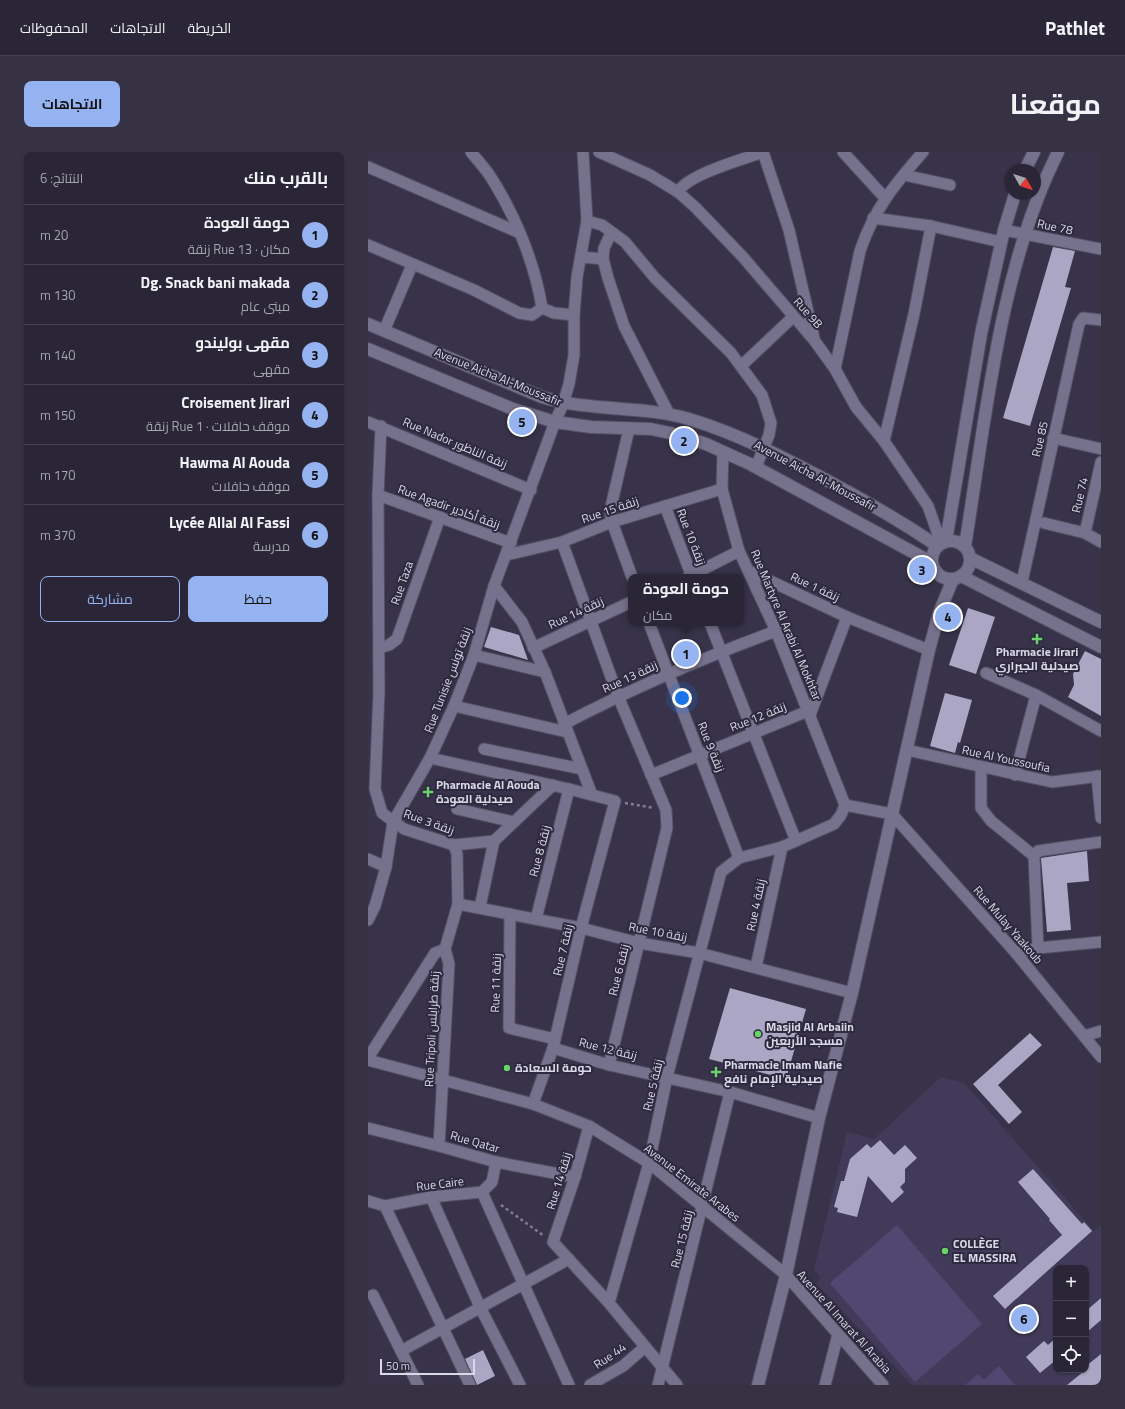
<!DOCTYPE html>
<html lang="ar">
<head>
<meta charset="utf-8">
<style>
	body { margin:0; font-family:"Titillium Web",Cairo,sans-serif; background:#363243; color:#f1f3f6; direction:rtl }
	.controls { position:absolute; right:12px; bottom:12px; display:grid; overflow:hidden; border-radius:8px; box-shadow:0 1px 3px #0004 }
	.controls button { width:36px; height:36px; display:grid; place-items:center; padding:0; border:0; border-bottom:1px solid #464353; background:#2a2638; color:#f1f3f6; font:20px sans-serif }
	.compass { position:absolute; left:637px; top:12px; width:36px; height:36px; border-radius:50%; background:#2a2638; box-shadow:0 1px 3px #0004; rotate:129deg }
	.scale { position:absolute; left:12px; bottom:10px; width:95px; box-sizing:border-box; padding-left:4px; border:2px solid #dad8e7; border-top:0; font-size:11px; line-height:14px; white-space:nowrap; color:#dad8e7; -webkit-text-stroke:3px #2e293f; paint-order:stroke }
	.you { position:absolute; left:314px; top:546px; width:14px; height:14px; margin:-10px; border:3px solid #fff; border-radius:50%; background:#1a73e8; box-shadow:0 0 0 6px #1a73e833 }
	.badge { display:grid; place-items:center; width:26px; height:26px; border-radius:50%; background:#95b2f1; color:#111; font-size:13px; font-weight:700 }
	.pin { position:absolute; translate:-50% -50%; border:2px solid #fff; box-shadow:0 1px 4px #0006 }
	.popup { position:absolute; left:260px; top:422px; width:116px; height:52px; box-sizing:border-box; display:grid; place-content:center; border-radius:8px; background:#2a2638; filter:drop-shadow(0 1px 3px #0005); font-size:13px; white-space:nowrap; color:#a5a5ae }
	.popup b { font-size:15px; color:#f1f3f6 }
	.popup::after { content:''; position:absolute; left:50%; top:100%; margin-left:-8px; border:8px solid transparent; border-top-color:#2a2638 }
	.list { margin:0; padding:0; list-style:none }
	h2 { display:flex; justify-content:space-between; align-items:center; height:52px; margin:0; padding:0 16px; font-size:17px }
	h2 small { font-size:13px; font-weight:400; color:#a5a5ae }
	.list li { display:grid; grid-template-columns:26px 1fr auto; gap:12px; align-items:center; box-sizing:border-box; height:60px; padding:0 16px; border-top:1px solid #464353 }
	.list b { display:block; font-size:15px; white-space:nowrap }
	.list p { margin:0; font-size:13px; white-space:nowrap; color:#a5a5ae }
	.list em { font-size:13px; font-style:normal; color:#a5a5ae }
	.actions { display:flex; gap:8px; padding:12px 16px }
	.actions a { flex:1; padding:9px 0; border:1px solid #95b2f1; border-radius:8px; text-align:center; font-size:14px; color:#95b2f1 }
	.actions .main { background:#95b2f1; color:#111 }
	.icon { flex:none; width:22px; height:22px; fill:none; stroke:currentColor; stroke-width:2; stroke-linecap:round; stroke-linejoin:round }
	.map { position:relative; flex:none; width:733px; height:1233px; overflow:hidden; direction:ltr; border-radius:8px }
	header { display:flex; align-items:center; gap:24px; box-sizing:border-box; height:56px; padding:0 20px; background:#2a2638; border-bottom:1px solid #464353 }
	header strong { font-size:19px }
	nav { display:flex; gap:22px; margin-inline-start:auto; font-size:14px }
	.intro { display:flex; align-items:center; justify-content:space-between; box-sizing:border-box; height:96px; padding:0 24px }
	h1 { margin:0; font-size:28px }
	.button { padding:10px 18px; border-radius:8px; background:#95b2f1; color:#111; font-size:14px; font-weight:700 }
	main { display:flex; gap:24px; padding:0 24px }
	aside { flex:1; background:#2a2638; border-radius:8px; box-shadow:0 1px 3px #0004 }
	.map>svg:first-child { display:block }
	.built { fill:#413b59; fill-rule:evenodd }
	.green { fill:#514871 }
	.building { fill:#aba6c3 }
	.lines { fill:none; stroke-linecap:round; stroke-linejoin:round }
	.street-casing { stroke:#534f63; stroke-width:13 }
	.secondary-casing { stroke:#534f63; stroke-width:14 }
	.path { stroke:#817d90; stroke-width:2.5; stroke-dasharray:3 3; stroke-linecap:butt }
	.street { stroke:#76718c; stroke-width:11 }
	.secondary { stroke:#76718c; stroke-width:12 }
	.poi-dot { fill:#66d466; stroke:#2e293f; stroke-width:1.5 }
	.labels { text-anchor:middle; stroke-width:4; stroke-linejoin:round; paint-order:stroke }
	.street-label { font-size:12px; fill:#dad8e7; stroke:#2e293f }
	.poi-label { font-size:12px; font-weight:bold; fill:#dad8e7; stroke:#2e293f; text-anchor:start }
</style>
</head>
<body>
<header>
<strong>Pathlet</strong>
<nav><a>الخريطة</a><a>الاتجاهات</a><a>المحفوظات</a></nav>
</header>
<div class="intro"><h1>موقعنا</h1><a class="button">الاتجاهات</a></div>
<main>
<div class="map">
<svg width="733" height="1233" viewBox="0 0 733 1233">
	<rect width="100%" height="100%" fill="#38334a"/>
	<!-- built -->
	<path class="built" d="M573,925L596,931L726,1079L733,1073V1233H544L448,1131L453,1126L446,1118L479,980L506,987ZM688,1116H718V1218H688Z"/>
	<!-- green -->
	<g class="green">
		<path d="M529,1073L614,1172L547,1230L462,1131Z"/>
		<path d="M631,1214L647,1233H597L610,1222L616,1228Z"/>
	</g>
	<!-- building -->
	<g class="building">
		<path d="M685,95L707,99L697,135L703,136L662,274L635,266Z"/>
		<path d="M600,456L627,465L608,522L581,513Z"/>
		<path d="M123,475L151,483L160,508L116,495Z"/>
		<path d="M717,499L733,507V564L700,545L706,533L705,522Z"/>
		<path d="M577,541L604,548L592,591L590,590L587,601L562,594Z"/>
		<path d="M719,699L721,729L699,731L703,778L679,780L673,706Z"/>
		<path d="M362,836L438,857L418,927L341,907Z"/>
		<path d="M662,881L674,893L630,933L654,960L641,972L605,932Z"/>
		<path d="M512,988L526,1003L537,993L549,1006L537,1017V1030L532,1035L536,1040L524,1051L500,1024L489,1065L469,1060L470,1056L466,1055L473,1029H476L482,1007L499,992L503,996Z"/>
		<path d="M665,1017L714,1072L716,1070L724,1079L637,1157L625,1144L694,1083L681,1068L682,1067L650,1030Z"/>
		<path d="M733,1146V1168L718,1181V1159Z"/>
		<path d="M688,1186V1208L672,1221L658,1205L676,1189L680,1193Z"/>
		<path d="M115,1198L127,1224L109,1233L97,1207Z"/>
		<path d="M733,1202V1233H699L715,1220L714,1218H718V1214Z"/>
	</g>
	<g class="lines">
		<defs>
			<g id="street">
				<path d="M103,0C110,9 118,17 124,27C148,65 167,112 174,156L186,161L206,163"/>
				<path d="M231,0L282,23L310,40L327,55L374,104L446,188L467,217L488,255L516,289L560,354L573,391"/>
				<path d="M395,0L421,78L446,186"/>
				<path d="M475,0L517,46"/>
				<path d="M0,15L152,81"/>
				<path d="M536,23L582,33"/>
				<path d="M310,40C320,22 374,8 395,0"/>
				<path d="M505,66L563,74L633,90"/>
				<path d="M219,69L234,73L257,90L287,126L363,201L394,243L403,271L401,283L388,315"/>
				<path d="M636,78L733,97"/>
				<path d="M243,81L236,96L235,107L240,126L256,174L301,262"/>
				<path d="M0,93L106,138L151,161L164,163L174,156"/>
				<path d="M213,105L235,107"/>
				<path d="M16,179L44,113"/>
				<path d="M373,214L425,165"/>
				<path d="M467,217L492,99C506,57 527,32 555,0"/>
				<path d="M0,270L163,338"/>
				<path d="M13,274L10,343L11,540L7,637L14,661L36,677L86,693L126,689L185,633"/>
				<path d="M261,277L242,359L244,370L264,425"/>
				<path d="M685,286L733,297"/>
				<path d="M516,289L546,162L563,74"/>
				<path d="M355,300L354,337L371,399L408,479L477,653"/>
				<path d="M10,343L143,391"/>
				<path d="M297,354L324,425"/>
				<path d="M676,371L717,381L733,390"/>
				<path d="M717,381L733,310"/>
				<path d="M194,390L250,544L298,658L299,676L241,913"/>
				<path d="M138,403L194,390L244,370L354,337"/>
				<path d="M383,420L479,465L561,498"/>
				<path d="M320,425L371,399"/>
				<path d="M654,430L711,172L715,166L733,168"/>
				<path d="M126,434L154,470L177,520L224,643"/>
				<path d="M281,471L371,706"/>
				<path d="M342,471L428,689"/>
				<path d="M11,496L21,493L29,487L72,365"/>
				<path d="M165,496L263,450"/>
				<path d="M106,503L177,520"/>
				<path d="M618,521L668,543L733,579"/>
				<path d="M86,554L199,580"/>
				<path d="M442,563L479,465"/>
				<path d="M196,572C265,536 335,506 408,479"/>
				<path d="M116,597L214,617"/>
				<path d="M539,598L684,630L733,624"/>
				<path d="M62,606L201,637L247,649L213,776L185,896L165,952"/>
				<path d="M613,616V656L623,669L666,704"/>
				<path d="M283,623L440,559"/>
				<path d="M647,623L668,543"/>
				<path d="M729,624L733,666"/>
				<path d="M89,657L146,670"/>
				<path d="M0,707L18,715"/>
				<path d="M90,752L213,776L271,791L331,801L484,841"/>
				<path d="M112,755L126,689"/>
				<path d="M142,762L141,876L187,887"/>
				<path d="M168,767L201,637"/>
				<path d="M0,768L7,754L18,715L25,670L62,606L86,554L106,503L126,434L187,270L195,252L201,232L206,203V163L209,125L219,69L215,0"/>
				<path d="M670,796L666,704L670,699L733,690"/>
				<path d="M648,801L670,796L733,790"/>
				<path d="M388,815L414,695"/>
				<path d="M716,884L733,879"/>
				<path d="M185,896L241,913L362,940L451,966"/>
				<path d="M0,906L67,801L77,797"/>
				<path d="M0,908L165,952L221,974L281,1011L418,1123L515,1233"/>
				<path d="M221,974L207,1025L185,1090L241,1151L309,1233"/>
				<path d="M0,976L71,994L128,1010L207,1025"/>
				<path d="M71,994L81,812L77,797L90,752L89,702L86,693"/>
				<path d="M114,1040L201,1233"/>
				<path d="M63,1045L112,1155L152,1233"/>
				<path d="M0,1049L17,1054L63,1045L114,1040L124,1030L128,1010"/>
				<path d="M17,1054L102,1233"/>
				<path d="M5,1143L50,1233"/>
				<path d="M241,1151L281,1011L299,925L353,720L371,706L414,695L466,672L473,663L477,653L524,662L648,801L733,905"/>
				<path d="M33,1199L201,1107"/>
				<path d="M222,1233L255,1214L277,1195"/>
				<path d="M290,1233L362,940"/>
				<path d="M457,1233L470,1182"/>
			</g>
			<g id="secondary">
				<path d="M657,18L666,0"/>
				<path d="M0,172L174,245C222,260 273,253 321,267C371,282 416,306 462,330C499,350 535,370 569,394"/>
				<path d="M0,197L145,257L187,270L223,275L283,277L302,281L338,292L382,312L563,410"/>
				<circle cx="583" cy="408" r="19"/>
				<path d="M578,389L613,182L636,78L647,42"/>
				<path d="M597,394C618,265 631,118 690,0"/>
				<path d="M602,406L733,470"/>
				<path d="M593,424L733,495"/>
				<path d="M390,1233L418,1123L451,966L484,841L561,498L571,461L585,427"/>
			</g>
		</defs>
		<!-- street casing -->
		<use href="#street" class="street-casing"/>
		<!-- secondary casing -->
		<use href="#secondary" class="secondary-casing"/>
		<!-- path -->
		<g class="path">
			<path d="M257,651L286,656"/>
			<path d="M133,1053L176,1084"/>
		</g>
		<!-- street -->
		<use href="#street" class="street"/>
		<!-- secondary -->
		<use href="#secondary" class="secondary"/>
	</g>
	<!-- markers -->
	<g class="poi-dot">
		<path d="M667 481h4v4h4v4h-4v4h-4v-4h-4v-4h4z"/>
		<path d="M58 634h4v4h4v4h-4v4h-4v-4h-4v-4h4z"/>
		<circle cx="390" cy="882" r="4"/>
		<circle cx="139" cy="916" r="4"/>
		<path d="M346 914h4v4h4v4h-4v4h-4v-4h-4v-4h4z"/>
		<circle cx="577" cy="1099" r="4"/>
	</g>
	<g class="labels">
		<!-- street labels -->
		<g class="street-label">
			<text transform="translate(687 75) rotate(12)" y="4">Rue 78</text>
			<text transform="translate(440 161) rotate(48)" y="4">Rue 9B</text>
			<text transform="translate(130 225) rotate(22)" y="4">Avenue Aicha Al-Moussafir</text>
			<text transform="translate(672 287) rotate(-77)" y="4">Rue 85</text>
			<text transform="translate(87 291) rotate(23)" y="4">Rue Nador زنقة الناظور</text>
			<text transform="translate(447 324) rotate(28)" y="4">Avenue Aicha Al-Moussafir</text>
			<text transform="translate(712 343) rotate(-77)" y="4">Rue 74</text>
			<text transform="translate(81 355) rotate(20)" y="4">Rue Agadir زنقة أكادير</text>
			<text transform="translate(242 358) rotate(-19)" y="4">Rue 15 زنقة</text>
			<text transform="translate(323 385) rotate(69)" y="4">Rue 10 زنقة</text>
			<text transform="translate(34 431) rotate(-71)" y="4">Rue Taza</text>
			<text transform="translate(447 435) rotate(25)" y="4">Rue 1 زنقة</text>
			<text transform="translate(208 461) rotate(-25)" y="4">Rue 14 زنقة</text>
			<text transform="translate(418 473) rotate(67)" y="4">Rue Martyre Al Arabi Al Mokhtar</text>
			<text transform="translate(262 525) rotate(-25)" y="4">Rue 13 زنقة</text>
			<text transform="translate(80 528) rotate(-69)" y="4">Rue Tunisie زنقة تونس</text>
			<text transform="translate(390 565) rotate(-22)" y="4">Rue 12 زنقة</text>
			<text transform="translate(343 595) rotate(68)" y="4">Rue 9 زنقة</text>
			<text transform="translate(638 607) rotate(12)" y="4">Rue Al Youssoufia</text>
			<text transform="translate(61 670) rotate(20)" y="4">Rue 3 زنقة</text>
			<text transform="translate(172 699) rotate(-75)" y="4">Rue 8 زنقة</text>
			<text transform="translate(388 753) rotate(-78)" y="4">Rue 4 زنقة</text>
			<text transform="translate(640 773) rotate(49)" y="4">Rue Mulay Yaakoub</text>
			<text transform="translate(290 780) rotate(11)" y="4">Rue 10 زنقة</text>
			<text transform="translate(195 798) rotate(-77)" y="4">Rue 7 زنقة</text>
			<text transform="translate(251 818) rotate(-76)" y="4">Rue 6 زنقة</text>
			<text transform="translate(128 831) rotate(-88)" y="4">Rue 11 زنقة</text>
			<text transform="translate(64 877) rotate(-87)" y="4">Rue Tripoli زنقة طرابلس</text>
			<text transform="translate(240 897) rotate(14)" y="4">Rue 12 زنقة</text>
			<text transform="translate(285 933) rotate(-77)" y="4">Rue 5 زنقة</text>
			<text transform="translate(107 990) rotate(16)" y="4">Rue Qatar</text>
			<text transform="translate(191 1029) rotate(-73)" y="4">Rue 14 زنقة</text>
			<text transform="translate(324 1031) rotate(38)" y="4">Avenue Emirate Arabes</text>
			<text transform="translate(72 1032) rotate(-7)" y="4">Rue Caire</text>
			<text transform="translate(314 1087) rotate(-76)" y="4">Rue 15 زنقة</text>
			<text transform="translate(476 1170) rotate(48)" y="4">Avenue Al Imarat Al Arabia</text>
			<text transform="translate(242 1204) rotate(-34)" y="4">Rue 44</text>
		</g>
		<!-- poi labels -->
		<g class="poi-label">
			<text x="669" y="504" text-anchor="middle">Pharmacie Jirari<tspan x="669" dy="14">صيدلية الجيراري</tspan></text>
			<text x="68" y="637">Pharmacie Al Aouda<tspan x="68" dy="14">صيدلية العودة</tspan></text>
			<text x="398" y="879">Masjid Al Arbaiin<tspan x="398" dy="14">مسجد الأربعين</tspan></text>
			<text x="356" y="917">Pharmacie Imam Nafie<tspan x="356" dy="14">صيدلية الإمام نافع</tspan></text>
			<text x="147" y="920">حومة السعادة</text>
			<text x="585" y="1096">COLLÈGE<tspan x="585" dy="14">EL MASSIRA</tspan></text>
		</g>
	</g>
</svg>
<div class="controls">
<button>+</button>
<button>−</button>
<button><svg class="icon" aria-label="locate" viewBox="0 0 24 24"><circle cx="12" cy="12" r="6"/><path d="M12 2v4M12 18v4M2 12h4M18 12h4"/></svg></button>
</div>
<svg class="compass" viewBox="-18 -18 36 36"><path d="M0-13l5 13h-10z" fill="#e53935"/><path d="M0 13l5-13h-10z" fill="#a5a5ae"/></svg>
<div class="scale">50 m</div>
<div class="you"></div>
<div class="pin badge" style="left:318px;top:502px">1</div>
<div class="popup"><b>حومة العودة</b>مكان</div>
<div class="pin badge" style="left:316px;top:289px">2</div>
<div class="pin badge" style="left:554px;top:418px">3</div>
<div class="pin badge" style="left:580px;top:465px">4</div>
<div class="pin badge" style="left:154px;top:270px">5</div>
<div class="pin badge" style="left:656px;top:1167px">6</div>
</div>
<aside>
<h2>بالقرب منك<small>النتائج: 6</small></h2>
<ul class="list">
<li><span class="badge">1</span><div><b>حومة العودة</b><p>مكان · Rue 13 زنقة</p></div><em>20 m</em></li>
<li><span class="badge">2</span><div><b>Dg. Snack bani makada</b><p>مبنى عام</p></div><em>130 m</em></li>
<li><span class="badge">3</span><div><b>مقهى بوليندو</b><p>مقهى</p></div><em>140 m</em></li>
<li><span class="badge">4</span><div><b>Croisement Jirari</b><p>موقف حافلات · Rue 1 زنقة</p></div><em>150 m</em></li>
<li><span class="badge">5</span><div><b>Hawma Al Aouda</b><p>موقف حافلات</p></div><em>170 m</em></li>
<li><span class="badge">6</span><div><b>Lycée Allal Al Fassi</b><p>مدرسة</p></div><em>370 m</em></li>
</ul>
<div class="actions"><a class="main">حفظ</a><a>مشاركة</a></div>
</aside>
</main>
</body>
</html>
